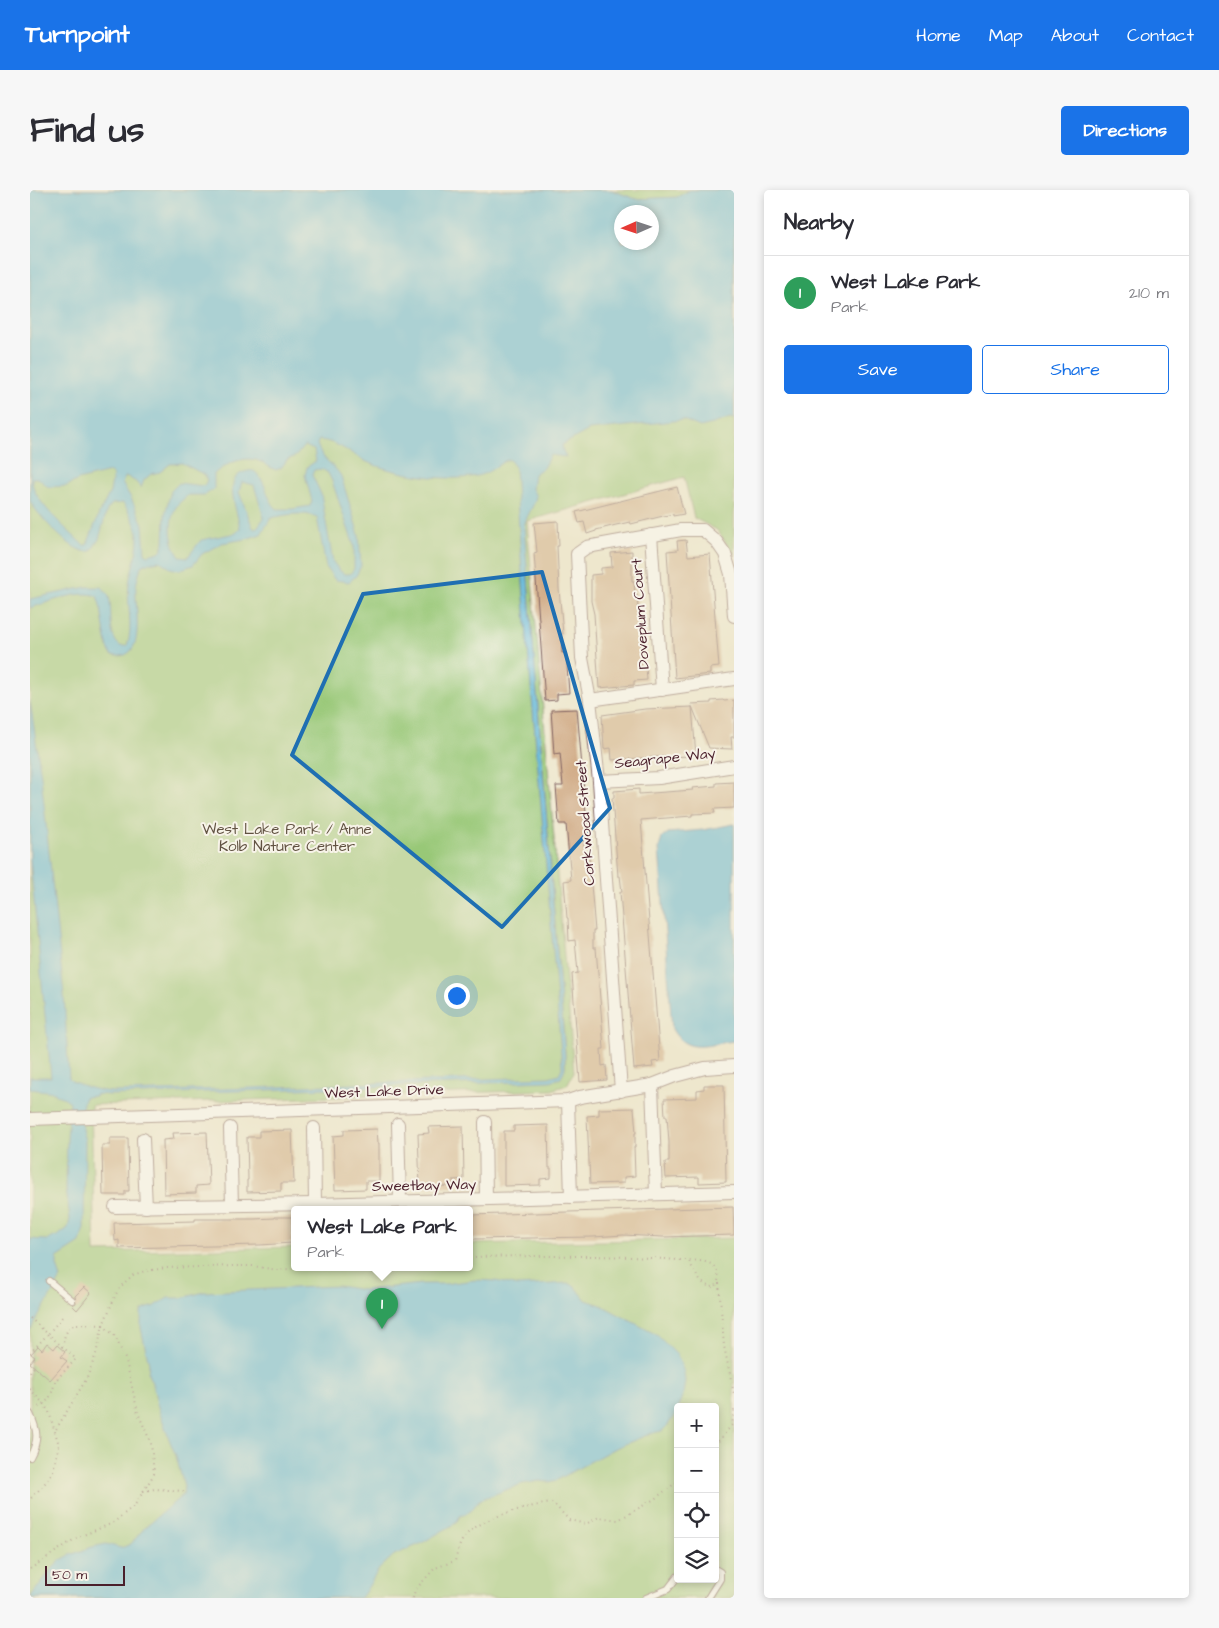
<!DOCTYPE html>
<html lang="en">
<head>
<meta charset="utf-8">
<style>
	body { margin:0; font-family:"Architects Daughter",sans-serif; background:#f7f7f7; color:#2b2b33 }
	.controls { position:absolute; right:15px; bottom:15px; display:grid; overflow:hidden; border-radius:5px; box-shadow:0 2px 8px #0003 }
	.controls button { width:45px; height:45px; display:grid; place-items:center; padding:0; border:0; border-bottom:1px solid #e1e1e2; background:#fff; color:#2b2b33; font:25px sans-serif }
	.compass { position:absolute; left:584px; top:15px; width:45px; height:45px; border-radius:50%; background:#fff; box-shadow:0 2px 8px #0003; rotate:267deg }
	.scale { position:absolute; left:15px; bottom:12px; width:80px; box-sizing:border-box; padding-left:5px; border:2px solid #4a1f2b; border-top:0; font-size:14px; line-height:18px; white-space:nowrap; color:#4a1f2b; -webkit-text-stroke:4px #f7f3e8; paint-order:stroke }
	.you { position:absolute; left:426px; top:805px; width:18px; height:18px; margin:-12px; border:4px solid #fff; border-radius:50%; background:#1a73e8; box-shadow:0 0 0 8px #1a73e833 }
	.badge { display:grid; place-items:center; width:32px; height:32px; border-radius:50%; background:#1a73e8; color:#fff; font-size:16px; font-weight:700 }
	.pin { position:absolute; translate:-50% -41px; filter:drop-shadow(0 1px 2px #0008) }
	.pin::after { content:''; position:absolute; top:26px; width:18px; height:15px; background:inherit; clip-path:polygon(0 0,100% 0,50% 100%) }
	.popup { position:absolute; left:261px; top:1016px; width:182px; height:65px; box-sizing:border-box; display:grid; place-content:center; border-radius:5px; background:#fff; filter:drop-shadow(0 1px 4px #0005); font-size:16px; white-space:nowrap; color:#7c7c81 }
	.popup b { font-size:19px; color:#2b2b33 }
	.popup::after { content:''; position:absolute; left:50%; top:100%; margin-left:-10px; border:10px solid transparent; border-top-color:#fff }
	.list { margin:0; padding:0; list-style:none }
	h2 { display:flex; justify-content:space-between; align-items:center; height:65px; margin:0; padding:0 20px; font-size:21px }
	h2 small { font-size:16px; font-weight:400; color:#7c7c81 }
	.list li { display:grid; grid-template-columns:32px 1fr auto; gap:15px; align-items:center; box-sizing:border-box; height:75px; padding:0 20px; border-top:1px solid #e1e1e2 }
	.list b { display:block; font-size:19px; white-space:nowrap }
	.list p { margin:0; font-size:16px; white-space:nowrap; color:#7c7c81 }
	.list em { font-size:16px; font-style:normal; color:#7c7c81 }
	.actions { display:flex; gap:10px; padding:15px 20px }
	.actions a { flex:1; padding:11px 0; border:1px solid #1a73e8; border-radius:5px; text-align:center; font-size:18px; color:#1a73e8 }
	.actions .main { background:#1a73e8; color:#fff }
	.icon { flex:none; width:28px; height:28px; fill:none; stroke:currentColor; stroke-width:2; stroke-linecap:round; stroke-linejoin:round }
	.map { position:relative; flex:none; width:704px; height:1408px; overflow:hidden; border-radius:5px }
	header { display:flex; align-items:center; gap:30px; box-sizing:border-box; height:70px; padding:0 25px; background:#1a73e8; color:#fff }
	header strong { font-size:24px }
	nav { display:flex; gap:28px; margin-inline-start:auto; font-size:18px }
	.intro { display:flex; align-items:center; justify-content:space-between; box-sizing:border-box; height:120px; padding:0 30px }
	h1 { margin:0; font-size:35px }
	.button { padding:12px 22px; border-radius:5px; background:#1a73e8; color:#fff; font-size:18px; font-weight:700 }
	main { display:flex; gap:30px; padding:0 30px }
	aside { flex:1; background:#fff; border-radius:5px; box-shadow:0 2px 8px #0003 }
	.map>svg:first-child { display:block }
	.green { fill:#98c877; stroke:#717451; fill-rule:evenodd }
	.water { fill:#5bb6d9; stroke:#526a82; fill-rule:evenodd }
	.building { fill:#cfa882 }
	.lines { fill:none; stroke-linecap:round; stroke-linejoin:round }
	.lane-casing { stroke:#836564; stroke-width:8 }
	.street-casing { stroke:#836564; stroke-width:14 }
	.path { stroke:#836564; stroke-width:2; stroke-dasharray:1 4; stroke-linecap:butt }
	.lane { stroke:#fff; stroke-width:6 }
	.street { stroke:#fff; stroke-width:12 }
	.marked { fill:none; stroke:#1f6fb2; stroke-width:4; stroke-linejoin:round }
	.labels { text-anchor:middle; stroke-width:4; stroke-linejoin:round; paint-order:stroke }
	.street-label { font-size:15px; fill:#4a1f2b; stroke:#f7f3e8 }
	.park-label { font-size:15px; fill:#615242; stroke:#f7f3e8 }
</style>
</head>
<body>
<header>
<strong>Turnpoint</strong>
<nav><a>Home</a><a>Map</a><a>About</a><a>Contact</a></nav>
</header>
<div class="intro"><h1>Find us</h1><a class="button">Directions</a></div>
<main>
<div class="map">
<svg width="704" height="1408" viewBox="0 0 704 1408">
	<rect width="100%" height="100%" fill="#f7f3e8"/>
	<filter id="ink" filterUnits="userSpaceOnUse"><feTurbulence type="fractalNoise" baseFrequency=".02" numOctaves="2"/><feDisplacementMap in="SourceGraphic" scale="10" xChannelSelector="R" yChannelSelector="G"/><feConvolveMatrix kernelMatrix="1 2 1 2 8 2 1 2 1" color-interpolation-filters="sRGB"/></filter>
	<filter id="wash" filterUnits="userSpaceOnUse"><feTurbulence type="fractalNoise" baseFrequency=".0096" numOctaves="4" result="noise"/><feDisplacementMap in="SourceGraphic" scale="20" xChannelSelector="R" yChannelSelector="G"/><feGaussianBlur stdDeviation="1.12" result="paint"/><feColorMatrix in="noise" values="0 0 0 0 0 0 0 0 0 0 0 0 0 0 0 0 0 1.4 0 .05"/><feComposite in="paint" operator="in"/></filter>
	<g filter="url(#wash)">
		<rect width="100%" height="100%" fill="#eee7cd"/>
		<!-- green -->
		<path class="green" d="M0,0H704V365L687,340L664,328L654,287L497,331L544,882L537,895L522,900L61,915L65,1062L264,1057V1078H440V1054L704,1048V1408H0ZM592,22H622V52H592ZM489,334L494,337L535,864V878L534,879ZM648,1217H685V1389H648Z"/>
		<!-- water -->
		<g class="water">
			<path d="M0,0H581L606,9L647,7L660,0H704V229L700,228L683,234L670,237L653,230L559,240L532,255L533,261L536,267L520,265L513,278L504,284L502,299L506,306C504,318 496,325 494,337L535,864V878L531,888L520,891L80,905L66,904V906L55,907C50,918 50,938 55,950L54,1038L50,1053L27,1068V1076L31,1088L0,1141V1049L17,1050L29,1045L38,1038L40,1029L36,999L37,950L40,912L35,908L26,905L25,902L0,899V887H21L0,669V510L11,586L34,805L39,888L42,891C55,897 68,901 83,902C229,899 374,891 519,887L529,884L532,878C518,677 497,478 485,277L479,269C471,272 464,279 456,283C429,295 361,284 335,271C320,263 306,251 289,250L287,254C292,271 302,272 311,286L329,345L331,376L326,386L319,392L305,390L296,377L287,327C273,321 255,325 241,328L231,344L216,349L192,353L172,364L163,375L149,380L140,378L130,371L118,373L111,376C110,383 107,389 106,396C104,417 119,474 81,465C72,446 75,425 67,406C49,399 18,413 0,418V409L56,397H72C74,400 78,403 79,407C83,422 77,445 90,456H97C104,436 96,414 99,394C101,377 111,358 107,340C106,335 97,318 93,313L82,314L77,320L69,349L61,361C58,361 55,362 53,361C38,358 7,324 0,311ZM592,22H622V52H592ZM275,256L284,260L286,271L277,277L275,285L282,311L280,316L262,319H247C235,307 238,296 228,285C225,281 223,280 218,281C190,286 208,320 210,339L206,343L171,350L157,368L150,367C140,353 138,332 146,317C149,312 154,309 158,305H175L184,299V284C196,274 213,265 229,271C235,273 240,278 246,280L251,278L257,270L266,266L273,257ZM152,273L175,285L177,290L174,296L149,293L141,301L135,324L134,352L132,359L129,362L118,365L115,363L113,334L101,308L92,293L96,286L106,292L111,298L114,290L121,284L130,282L140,274ZM292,279L298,283L302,291L324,356V379L320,384H314L309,380L303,372L291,304L282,285L284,280ZM79,282L83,285L80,302L69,324L57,355H53C38,340 0,309 2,288H8L18,297L37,296L48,290ZM212,292L224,295L234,328L226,339L223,338L209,302Z"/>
			<path d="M704,634V851C679,854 657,866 642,839L629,658L632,648L638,643L673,640Z"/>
			<path d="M445,1090L466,1091L488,1096L538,1093L545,1096L556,1110L571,1115L627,1145L647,1165L654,1182L655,1191L653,1204L645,1225L638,1235L632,1241L622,1243L583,1259L527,1290L519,1292L509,1291L492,1294L449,1310L441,1321L430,1326L426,1333L390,1354L364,1365L349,1379L334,1404L329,1408H1L2,1405L21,1380L31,1370L40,1365L62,1357L76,1354L91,1358L101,1354L116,1336L153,1305L154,1296L146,1266L139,1249L127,1214L123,1195L118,1184L119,1174L111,1138V1122L115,1119L125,1116L138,1108H152L174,1102L308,1096L333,1100L392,1094H414Z"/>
		</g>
		<g id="blocks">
			<!-- building -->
			<g class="building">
				<path d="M647,297L654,324L643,326V324L629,327L601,334L600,332L586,335L566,340V341L557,344L554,332L549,333L546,322Z"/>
				<path d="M528,331L529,356H527L529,399L533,444H531L532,463L536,462L539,503L527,504V510L515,511L504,363L507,362L504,333Z"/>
				<path d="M656,350L658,366L680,364L689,477L680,478V484L645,488L637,361L648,360L647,351Z"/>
				<path d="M602,361V391H604L605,405H607L608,420H609L612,449L613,458L610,459L611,478L616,477L617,490L604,491V495L569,498L564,424L561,411V385L571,384V378L582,377L581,363Z"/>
				<path d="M693,510L694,511L704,510V547H701L702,559L679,558L661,514L681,513V511Z"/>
				<path d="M662,517L666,566L625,567L582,570L581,558L574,559L572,525L615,519Z"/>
				<path d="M547,519L558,647H553L555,666L559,665L560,682L565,741H563V758H566L574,859H571L572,876L576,875L577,890L550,892L542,784L548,783L545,750L539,751L538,728H537L534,691L541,690L536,634H529L526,596H533L530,563L524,564L521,520Z"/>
				<path d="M704,592V618L684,619L685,623L662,624V626L611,630L630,871L622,872L623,877L604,879L590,702H592L590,686H588L582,608H584V601L609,599V604L663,600L662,598L686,596V593Z"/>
				<path d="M674,895H694L696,992L669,993V987L636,988L635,972H639V952L637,926H635L634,909L667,908V900L674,899Z"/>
				<path d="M604,918L606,943H605V957H604L605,986L594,987V993L560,994L557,926L569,925V919Z"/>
				<path d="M518,935L519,978H521V988L510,989V995L474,996V941H484V936Z"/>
				<path d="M433,936L434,989L423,990V996L390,997L388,944L399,943L398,937Z"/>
				<path d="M347,939L348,953H349V991H336V999L305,1000L303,946L314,945V940Z"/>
				<path d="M262,940L264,993H251V1001L217,1002V990H218L217,947H229V941Z"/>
				<path d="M177,942L179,995L166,996V1003L134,1004L133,950L144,949L143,943Z"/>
				<path d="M80,948H98L99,1001H95V1005H73L72,955H80Z"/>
				<path d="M703,1017L704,1045L633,1047L593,1045L563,1047L440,1049V1025Z"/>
				<path d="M245,1027H262V1053L230,1055L89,1058V1050L85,1051L84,1033L165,1031V1029H224L245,1028Z"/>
				<path d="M54,1097L61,1103L47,1120L42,1115L46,1113L45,1106Z"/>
				<path d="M17,1153L24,1159L27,1155L35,1162L31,1167L37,1171L20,1190L0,1173L5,1167L1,1164L8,1156L12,1160Z"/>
			</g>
		</g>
	</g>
	<g filter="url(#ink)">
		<use href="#blocks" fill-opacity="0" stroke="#836564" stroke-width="1"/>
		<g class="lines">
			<defs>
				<g id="lane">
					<path d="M19,1091L42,1110"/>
					<path d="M0,1224C8,1241 9,1250 0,1267"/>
					<path d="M616,1408L638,1399L648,1386"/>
					<path d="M678,1408L690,1389V1382L685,1379"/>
				</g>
				<g id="street">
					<path d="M621,345L632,500"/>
					<path d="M560,510L704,489"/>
					<path d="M569,591L629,588L704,576"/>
					<path d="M622,895L626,1004"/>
					<path d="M591,901L569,591L560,510L552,468L547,364L557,357L651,340H673L686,351L695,364L701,384L704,426"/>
					<path d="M538,911L541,1007"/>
					<path d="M0,929L538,911L550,907L622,895L645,886L675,878L704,876"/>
					<path d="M455,932L456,1009"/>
					<path d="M368,934L370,1011"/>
					<path d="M200,938L202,1015"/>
					<path d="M284,938L285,1014"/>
					<path d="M113,949L116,1017"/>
					<path d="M85,1017L285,1014L704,1002"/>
				</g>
			</defs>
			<!-- lane casing -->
			<use href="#lane" class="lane-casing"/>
			<!-- street casing -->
			<use href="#street" class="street-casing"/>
			<!-- path -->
			<g class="path">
				<path d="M440,1067C508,1066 578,1064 647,1070C655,1070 674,1070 681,1074C689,1079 691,1090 685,1097C670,1097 665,1083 659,1071"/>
				<path d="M374,1078H393"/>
				<path d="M689,1093L694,1156L704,1204"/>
				<path d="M0,1128L18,1144L33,1126"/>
				<path d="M32,1157L35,1145L40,1136L48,1134L73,1135L86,1104L93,1094L103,1085L115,1081L136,1078L206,1076H223L247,1080L270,1078"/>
				<path d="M0,1163L18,1144L46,1169L26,1190L21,1205L18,1210L7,1218"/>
				<path d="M0,1182L4,1177"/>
				<path d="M0,1199L13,1213L19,1222L29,1255L23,1281L13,1296L0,1309"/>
				<path d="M685,1255L702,1235L704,1220"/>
				<path d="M113,1301L125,1299L154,1301"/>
				<path d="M0,1379L46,1348L83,1333L105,1315L124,1284L121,1253L108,1223L96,1171L85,1146L73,1135L66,1164L57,1188L25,1241"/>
				<path d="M383,1408L385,1400L405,1378L425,1371C427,1364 429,1355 433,1349C446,1328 500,1315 523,1313L539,1330L556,1334L569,1327L588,1330L623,1310L648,1291"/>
			</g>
			<!-- lane -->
			<use href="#lane" class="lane"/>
			<!-- street -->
			<use href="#street" class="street"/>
		</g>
	</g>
	<!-- marked area -->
	<path d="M0 0H704V1408H0ZM512,382L580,618L472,737L262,565L333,404Z" fill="#eee7cd" fill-opacity=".55" fill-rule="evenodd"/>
	<path class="marked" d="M512,382L580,618L472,737L262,565L333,404Z"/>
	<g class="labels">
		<!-- street labels -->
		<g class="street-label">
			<text transform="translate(610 424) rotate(-94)" y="5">Doveplum Court</text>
			<text transform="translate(635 568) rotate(-6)" y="5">Seagrape Way</text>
			<text transform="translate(555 633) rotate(-94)" y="5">Corkwood Street</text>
			<text transform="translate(354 901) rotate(-2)" y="5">West Lake Drive</text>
			<text transform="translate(394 995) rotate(-1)" y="5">Sweetbay Way</text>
		</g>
		<!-- park labels -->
		<g class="park-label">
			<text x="257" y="644">West Lake Park / Anne<tspan x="257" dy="17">Kolb Nature Center</tspan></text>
		</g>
	</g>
</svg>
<div class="controls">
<button>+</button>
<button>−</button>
<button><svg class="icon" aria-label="locate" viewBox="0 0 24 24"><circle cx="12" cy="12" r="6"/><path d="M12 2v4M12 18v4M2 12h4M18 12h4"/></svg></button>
<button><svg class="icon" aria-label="layers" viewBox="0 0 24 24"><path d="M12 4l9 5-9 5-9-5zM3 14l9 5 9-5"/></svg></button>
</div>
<svg class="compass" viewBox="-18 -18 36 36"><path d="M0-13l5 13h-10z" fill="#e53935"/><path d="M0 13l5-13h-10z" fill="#7c7c81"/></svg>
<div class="scale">50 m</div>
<div class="you"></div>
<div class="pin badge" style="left:352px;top:1139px;background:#2e9e5b">1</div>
<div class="popup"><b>West Lake Park</b>Park</div>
</div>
<aside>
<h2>Nearby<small></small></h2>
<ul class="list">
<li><span class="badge" style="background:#2e9e5b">1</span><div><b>West Lake Park</b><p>Park</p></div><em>210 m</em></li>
</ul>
<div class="actions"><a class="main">Save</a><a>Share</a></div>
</aside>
</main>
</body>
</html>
